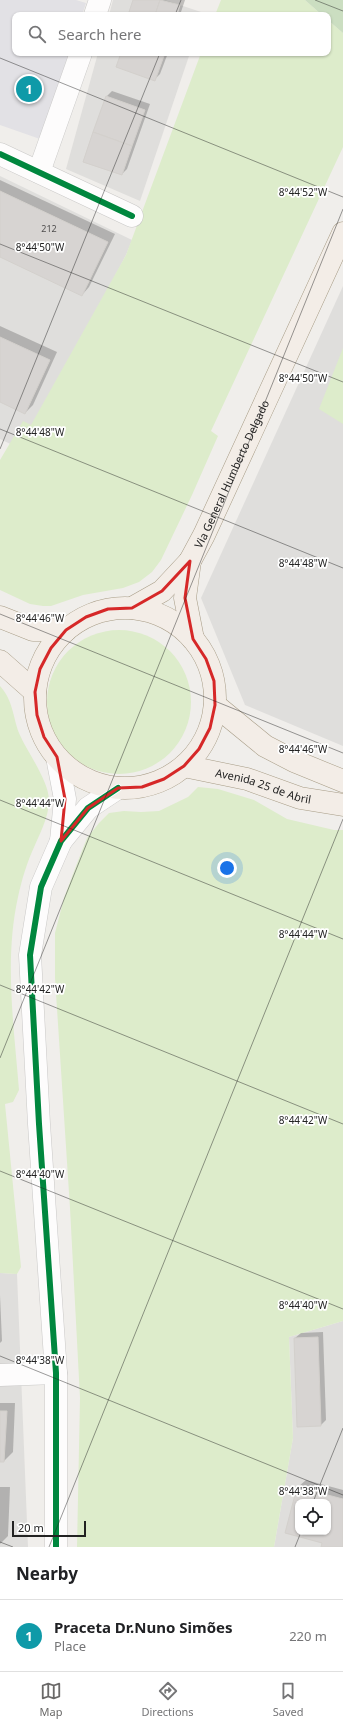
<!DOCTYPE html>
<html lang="en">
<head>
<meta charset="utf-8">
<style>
	body { margin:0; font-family:"Noto Sans",sans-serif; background:#f6f6f6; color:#202124 }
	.controls { position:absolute; right:12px; bottom:12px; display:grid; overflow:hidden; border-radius:8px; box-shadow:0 1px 3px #0004 }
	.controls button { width:36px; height:36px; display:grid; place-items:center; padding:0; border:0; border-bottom:1px solid #e0e0e0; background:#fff; color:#202124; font:20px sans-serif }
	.scale { position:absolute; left:12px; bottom:10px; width:74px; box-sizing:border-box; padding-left:4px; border:2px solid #222; border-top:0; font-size:11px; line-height:14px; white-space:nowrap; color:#222; -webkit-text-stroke:3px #fff; paint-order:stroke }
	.you { position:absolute; left:227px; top:868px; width:14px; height:14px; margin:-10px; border:3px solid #fff; border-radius:50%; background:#1a73e8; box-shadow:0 0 0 6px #1a73e833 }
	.badge { display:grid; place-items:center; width:26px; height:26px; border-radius:50%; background:#6a6968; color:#fff; font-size:13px; font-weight:700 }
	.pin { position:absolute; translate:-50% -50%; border:2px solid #fff; box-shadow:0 1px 4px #0006 }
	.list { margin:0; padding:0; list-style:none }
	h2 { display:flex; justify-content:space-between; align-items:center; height:52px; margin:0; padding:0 16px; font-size:17px }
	h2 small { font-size:13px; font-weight:400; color:#757577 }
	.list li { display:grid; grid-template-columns:26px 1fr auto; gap:12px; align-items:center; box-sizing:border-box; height:72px; padding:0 16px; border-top:1px solid #e0e0e0 }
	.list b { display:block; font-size:15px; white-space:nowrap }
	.list p { margin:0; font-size:13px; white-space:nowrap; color:#757577 }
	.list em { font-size:13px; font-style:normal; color:#757577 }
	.icon { flex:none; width:22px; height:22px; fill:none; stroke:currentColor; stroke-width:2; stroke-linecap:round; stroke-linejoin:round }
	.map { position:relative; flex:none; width:343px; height:1547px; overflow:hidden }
	.search { position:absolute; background:#fff; box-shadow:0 1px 3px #0004; left:12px; right:12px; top:12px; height:44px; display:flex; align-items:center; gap:10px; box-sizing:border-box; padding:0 14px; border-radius:8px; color:#757577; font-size:15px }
	.sheet { height:124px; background:#fff }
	nav { display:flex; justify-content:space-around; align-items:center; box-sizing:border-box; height:56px; border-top:1px solid #e0e0e0; background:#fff; font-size:11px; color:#757577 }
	nav a { display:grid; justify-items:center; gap:2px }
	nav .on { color:#6a6968 }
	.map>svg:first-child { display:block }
	.residential { fill:#dfdedc; fill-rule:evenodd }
	.grass { fill:#ddeccb }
	.forest { fill:#cbdec1 }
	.plaza { fill:#e2e1e5 }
	.shadow { fill:#0003; fill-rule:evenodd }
	.building { fill:#d7d4d2; stroke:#d3d0cc; fill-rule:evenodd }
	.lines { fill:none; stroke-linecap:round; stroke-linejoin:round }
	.minor-casing { stroke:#c9c8c7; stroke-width:23 }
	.major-casing { stroke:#a79c86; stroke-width:23 }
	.minor { stroke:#fdfcfc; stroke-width:22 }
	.major { stroke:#f3ede7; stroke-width:22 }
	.cycleway-casing { stroke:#fff; stroke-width:8 }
	.cycleway { stroke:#00873e; stroke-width:6 }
	.marked { fill:none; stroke:#d62828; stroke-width:3; stroke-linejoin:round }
	.ticks { fill:none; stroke:#222; stroke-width:1; stroke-opacity:0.45 }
	.labels { text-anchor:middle; stroke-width:3.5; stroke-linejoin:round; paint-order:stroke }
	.number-label { font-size:9px; fill:#4f4e4e }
	.street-label { font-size:11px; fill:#222; stroke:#fff }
	.ticks-label { font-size:10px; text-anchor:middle; fill:#222; stroke:#fff; stroke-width:3.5; stroke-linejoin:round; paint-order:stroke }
</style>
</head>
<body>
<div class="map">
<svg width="343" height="1547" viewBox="0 0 343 1547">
	<rect width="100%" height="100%" fill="#f0eeeb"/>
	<!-- residential -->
	<g class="residential">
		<path d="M113,0H165L204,13L203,15H109Z"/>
		<path d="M98,53H190L140,201L66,169Z"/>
		<path d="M0,176L132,240L126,255L23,450L0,439Z"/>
		<path d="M343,286V746L245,705L201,598Z"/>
		<path d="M0,1273L17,1274L28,1547H0Z"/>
		<path d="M343,1321V1547H274L293,1438L289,1337ZM298,1502H328V1532H298Z"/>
	</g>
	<!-- grass -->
	<g class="grass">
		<path d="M221,0H305L322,15H215Z"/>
		<path d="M328,20L343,33V147L211,431L218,436L192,495L161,560L152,572L139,582L123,588L83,595L51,606H43L30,604L0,590V460L23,421L31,425L126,255L201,53H328Z"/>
		<path d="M343,348V424L319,409Z"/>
		<circle cx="119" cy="702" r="72"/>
		<path d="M0,686C13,700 13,717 19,733C27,752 50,782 49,802C48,818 41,831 35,845C27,862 22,879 18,897C4,960 14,1027 19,1090L13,1102L5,1104L21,1267L17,1274L0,1273Z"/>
		<path d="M198,787L218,789L254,800L287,819L334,830H343V1321L289,1337L293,1438L274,1547H77L80,1398L70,1208L55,978V933L64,898L76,866L87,838L99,823L109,813L124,811L141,812L159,811L188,797Z"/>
	</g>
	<!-- forest -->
	<path class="forest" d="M305,0H343V33L328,20V15H322Z"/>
	<!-- plaza -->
	<path class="plaza" d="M0,0H76L86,3L82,15H15V53H69L40,139L0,125Z"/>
	<!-- shadow -->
	<g class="shadow">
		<path d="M134,0H185L180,15H129Z"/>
		<path d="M122,53H168L160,74L155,79Z"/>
		<path d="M112,91L150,104L127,169L122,174L107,96Z"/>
		<path d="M0,180L115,234L89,287L82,295L0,256Z"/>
		<path d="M0,326L57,352L33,405L25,413L0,401Z"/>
		<path d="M0,1295L2,1341L0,1343Z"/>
		<path d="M323,1332L326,1420L321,1425L295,1338L301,1333Z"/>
		<path d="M0,1403H15L13,1452L4,1461H0Z"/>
		<path d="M306,1480L343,1490V1547H322L323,1543L286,1533L298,1487ZM298,1502H328V1532H298Z"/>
		<path d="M0,1487H10L8,1536L0,1544Z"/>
	</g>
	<!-- building -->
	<g class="building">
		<path d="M133,0H160L155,15H128Z"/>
		<path d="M160,0L180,5L177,15H155Z"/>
		<path d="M121,53H165L155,81L116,67Z"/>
		<path d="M106,96L145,110L132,146L93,132Z"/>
		<path d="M93,132L132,146L122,175L83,162Z"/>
		<path d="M0,191L108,242L82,296L0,257Z"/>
		<path d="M0,337L50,360L25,414L0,402Z"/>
		<path d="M318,1337L321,1426L297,1427L294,1338Z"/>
		<path d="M0,1411H7L4,1462H0Z"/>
		<path d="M297,1487L343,1499V1547H321L322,1543L285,1533ZM298,1502H328V1532H298Z"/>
	</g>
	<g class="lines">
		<defs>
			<g id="minor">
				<path d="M95,15L100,0"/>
				<path d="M0,154L132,216"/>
				<path d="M39,172L81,53"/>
				<path d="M57,757L65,799L61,841"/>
				<path d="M0,1375L56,1373"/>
				<path d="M56,1547V1373L39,1124L30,955L41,887L61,841L88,808L118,788"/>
			</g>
			<g id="major">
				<path d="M190,561L185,598L193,639"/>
				<path id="s1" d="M132,608L162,591L190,561L204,535L343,233"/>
				<circle cx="125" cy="698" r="90"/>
				<path d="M0,617L33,630H66"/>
				<path d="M0,661L35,692"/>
				<path d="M215,705L265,746L294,761L343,781"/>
				<path id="s2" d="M184,766L247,779L300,798L343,805"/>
			</g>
		</defs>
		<!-- minor casing -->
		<use href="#minor" class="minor-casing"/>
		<!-- major casing -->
		<use href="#major" class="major-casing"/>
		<!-- minor -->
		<use href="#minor" class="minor"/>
		<!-- major -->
		<use href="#major" class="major"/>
		<defs>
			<g id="cycleway">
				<path d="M0,154L132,216"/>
				<path d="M56,1547V1373L39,1124L30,955L41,887L61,841L88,808L118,788"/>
			</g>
		</defs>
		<!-- cycleway casing -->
		<use href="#cycleway" class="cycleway-casing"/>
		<!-- cycleway -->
		<use href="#cycleway" class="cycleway"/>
	</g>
	<!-- marked area -->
	<path class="marked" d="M190,561L185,598L193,639L206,659L214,681L215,705L210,728L199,749L184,766L164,779L142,787L118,788L88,808L61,841L65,799L57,757L44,737L37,715L35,692L40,669L51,648L66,630L86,617L108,609L132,608L162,591Z"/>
	<!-- ticks -->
	<path class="ticks" d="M315,0L343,11M175,15L181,0M0,58L343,197M0,244L343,382M0,429L343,568M0,449L160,53M0,614L343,753M0,800L343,939M0,985L343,1124M0,1058L343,209M0,1171L343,1309M0,1356L343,1495M313,1502L343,1428M0,1542L13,1547M49,1547L343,819M295,1547L301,1532"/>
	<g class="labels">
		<!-- number labels -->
		<g class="number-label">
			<text x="49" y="232">212</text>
		</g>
		<!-- street labels -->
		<g class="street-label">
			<text dy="4" stroke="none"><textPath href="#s1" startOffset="172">Via General Humberto Delgado</textPath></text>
			<text dy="4" stroke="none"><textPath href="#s2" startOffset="82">Avenida 25 de Abril</textPath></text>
		</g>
	</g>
	<g class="ticks-label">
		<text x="303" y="196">8°44'52"W</text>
		<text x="40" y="251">8°44'50"W</text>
		<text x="303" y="382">8°44'50"W</text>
		<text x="40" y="436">8°44'48"W</text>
		<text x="303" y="567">8°44'48"W</text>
		<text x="40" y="622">8°44'46"W</text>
		<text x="303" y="753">8°44'46"W</text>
		<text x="40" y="807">8°44'44"W</text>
		<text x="303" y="938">8°44'44"W</text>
		<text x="40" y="993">8°44'42"W</text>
		<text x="303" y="1124">8°44'42"W</text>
		<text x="40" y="1178">8°44'40"W</text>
		<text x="303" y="1309">8°44'40"W</text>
		<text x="40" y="1364">8°44'38"W</text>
		<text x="303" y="1495">8°44'38"W</text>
	</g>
</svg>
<div class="controls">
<button><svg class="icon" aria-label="locate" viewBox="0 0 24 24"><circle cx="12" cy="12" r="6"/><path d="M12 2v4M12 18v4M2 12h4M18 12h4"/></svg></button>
</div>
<div class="scale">20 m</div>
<div class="you"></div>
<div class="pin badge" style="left:29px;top:89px;background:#0f9aa8">1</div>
<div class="search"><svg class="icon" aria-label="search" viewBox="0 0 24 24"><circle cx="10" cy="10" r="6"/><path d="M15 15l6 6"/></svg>Search here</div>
</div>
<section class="sheet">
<h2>Nearby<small></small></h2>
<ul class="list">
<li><span class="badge" style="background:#0f9aa8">1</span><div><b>Praceta Dr.Nuno Simões</b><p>Place</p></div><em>220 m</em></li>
</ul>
</section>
<nav>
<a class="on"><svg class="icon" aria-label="map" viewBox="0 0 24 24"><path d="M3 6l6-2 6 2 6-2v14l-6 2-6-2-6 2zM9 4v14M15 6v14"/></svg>Map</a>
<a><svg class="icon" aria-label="directions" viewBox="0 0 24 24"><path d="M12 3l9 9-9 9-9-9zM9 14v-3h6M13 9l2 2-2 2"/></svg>Directions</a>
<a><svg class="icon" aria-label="saved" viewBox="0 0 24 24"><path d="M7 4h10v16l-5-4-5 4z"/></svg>Saved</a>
</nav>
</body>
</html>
